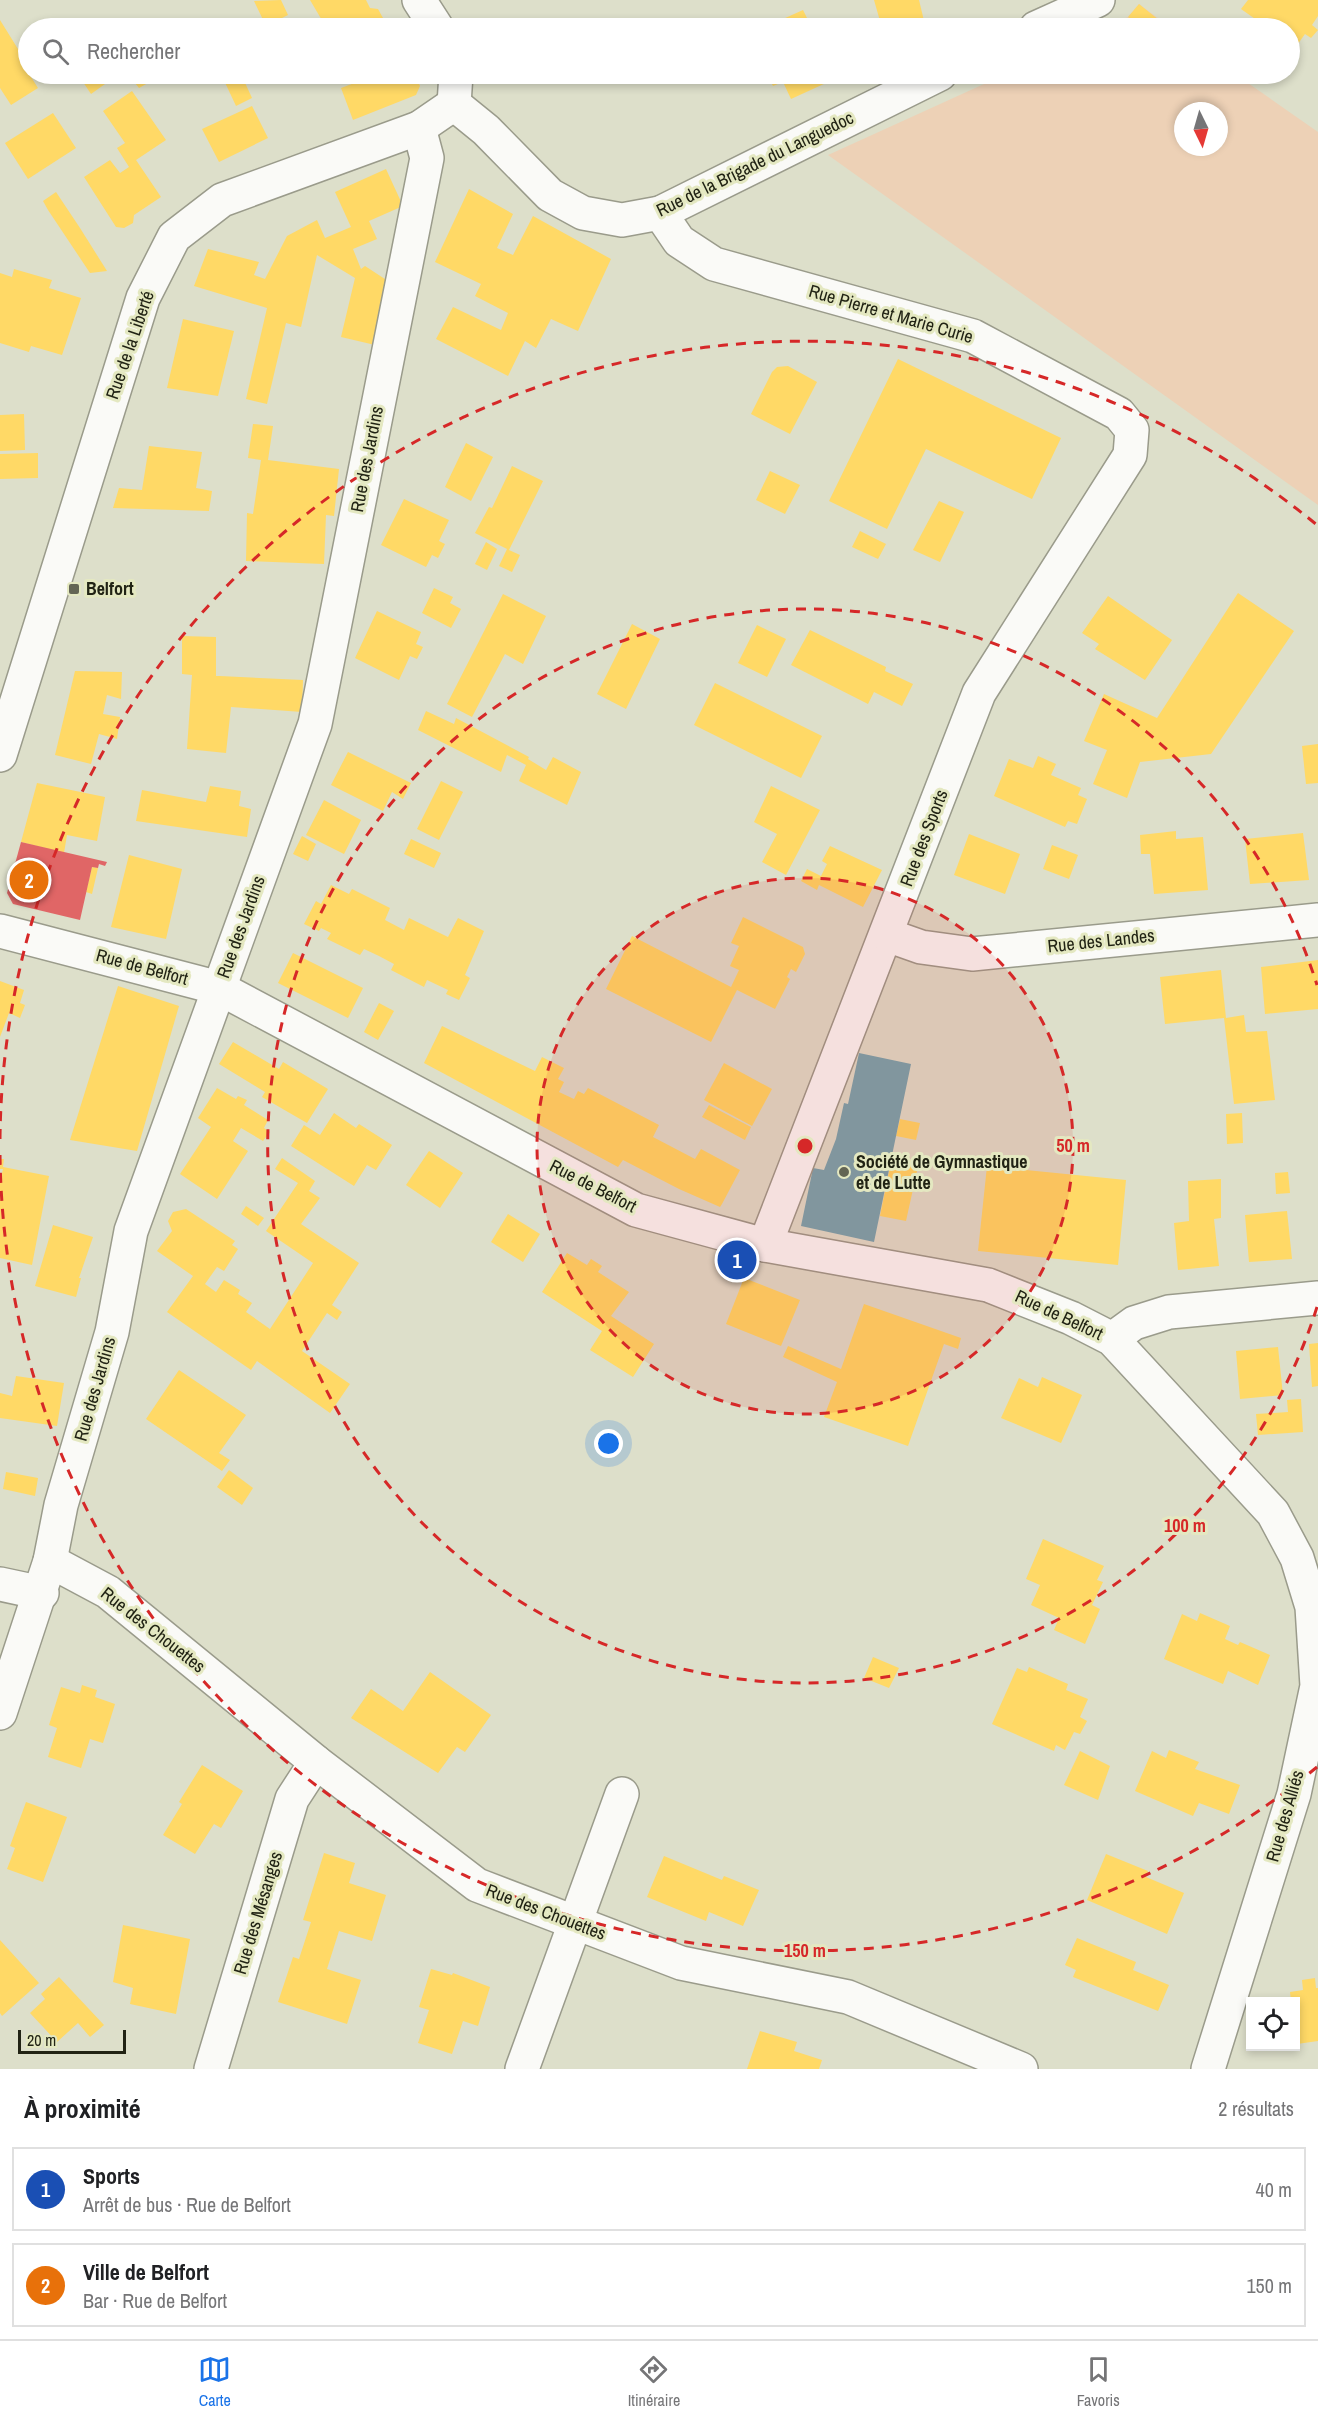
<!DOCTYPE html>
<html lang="fr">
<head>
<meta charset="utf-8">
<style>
	body { margin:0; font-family:"Archivo Narrow",sans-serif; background:#f2f2f2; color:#202124 }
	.controls { position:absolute; right:18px; bottom:18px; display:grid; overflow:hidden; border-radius:0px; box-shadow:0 3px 9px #0003 }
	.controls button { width:54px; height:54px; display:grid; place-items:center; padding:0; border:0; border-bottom:2px solid #e0e0e0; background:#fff; color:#202124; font:30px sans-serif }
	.compass { position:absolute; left:1174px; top:102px; width:54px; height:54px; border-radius:50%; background:#fff; box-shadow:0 3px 9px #0003; rotate:175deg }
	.scale { position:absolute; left:18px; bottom:15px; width:108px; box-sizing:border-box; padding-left:6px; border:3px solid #212314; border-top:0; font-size:16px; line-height:21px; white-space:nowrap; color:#212314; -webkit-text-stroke:4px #e4e8c1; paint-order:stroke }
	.you { position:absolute; left:609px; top:1444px; width:21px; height:21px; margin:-15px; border:4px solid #fff; border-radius:50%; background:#1a73e8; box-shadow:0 0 0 9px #1a73e833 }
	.badge { display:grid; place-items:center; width:39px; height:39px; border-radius:50%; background:#1a73e8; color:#fff; font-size:20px; font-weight:700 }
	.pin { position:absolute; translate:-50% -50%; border:3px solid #fff; box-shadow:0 2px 6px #0006 }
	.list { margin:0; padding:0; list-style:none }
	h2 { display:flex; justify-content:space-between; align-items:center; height:78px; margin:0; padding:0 24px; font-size:26px }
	h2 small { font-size:20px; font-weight:400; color:#757577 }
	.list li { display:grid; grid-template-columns:39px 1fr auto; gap:18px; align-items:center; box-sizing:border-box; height:84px; margin:0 12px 12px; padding:0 12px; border:2px solid #e0e0e0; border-radius:0px }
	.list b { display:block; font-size:22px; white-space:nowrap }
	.list p { margin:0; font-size:20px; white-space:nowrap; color:#757577 }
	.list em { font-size:20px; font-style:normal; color:#757577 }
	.icon { flex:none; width:33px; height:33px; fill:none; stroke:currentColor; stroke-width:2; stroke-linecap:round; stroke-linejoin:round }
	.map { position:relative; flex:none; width:1318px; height:2069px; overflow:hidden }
	.search { position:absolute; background:#fff; box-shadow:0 3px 9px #0003; left:18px; right:18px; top:18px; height:66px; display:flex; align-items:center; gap:15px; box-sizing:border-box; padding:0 21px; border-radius:33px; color:#757577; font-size:22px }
	.sheet { height:270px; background:#fff }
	nav { display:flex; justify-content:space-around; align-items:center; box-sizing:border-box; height:84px; border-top:2px solid #e0e0e0; background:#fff; font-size:16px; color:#757577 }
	nav a { display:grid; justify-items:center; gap:3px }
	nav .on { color:#1a73e8 }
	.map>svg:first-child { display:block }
	.green { fill:#edd1b6; fill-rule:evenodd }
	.homes { fill:#ffd966 }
	.shops { fill:#e06666 }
	.public { fill:#76a5af }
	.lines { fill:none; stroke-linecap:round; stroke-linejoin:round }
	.minor-casing { stroke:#9a9b8b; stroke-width:36 }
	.minor { stroke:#fafaf7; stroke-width:33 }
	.ring { fill:none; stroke:#d62828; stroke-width:3; stroke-dasharray:10 8 }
	.poi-dot { fill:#636554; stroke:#e4e8c1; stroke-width:2 }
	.labels { text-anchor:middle; stroke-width:6; stroke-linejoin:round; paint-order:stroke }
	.street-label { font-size:18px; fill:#212314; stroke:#e4e8c1 }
	.poi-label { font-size:18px; font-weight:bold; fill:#212314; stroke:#e4e8c1; text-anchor:start }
	.centre { fill:#d62828; stroke:#e4e8c1; stroke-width:3 }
	.ring-label { font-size:18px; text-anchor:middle; font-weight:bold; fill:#d62828; stroke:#e4e8c1; stroke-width:6; stroke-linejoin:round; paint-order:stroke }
</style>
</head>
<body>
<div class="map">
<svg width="1318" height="2069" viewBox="0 0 1318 2069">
	<rect width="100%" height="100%" fill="#dddfca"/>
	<!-- green -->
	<g class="green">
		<path d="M1139,4L1171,28H1103L1128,17Z"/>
		<path d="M1006,74H1235L1318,132V505L828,155ZM1183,111H1219V147H1183Z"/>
	</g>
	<!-- homes -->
	<g class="homes">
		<path d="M281,0L288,15L266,26L254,1Z"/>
		<path d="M310,0H366L370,8L378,9L383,18L379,24L381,27L313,28L323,22Z"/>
		<path d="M874,0H919L925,25L913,28H882Z"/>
		<path d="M1248,0H1318V16L1312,25L1318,30L1311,38L1305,34L1295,48L1290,44V28H1268L1241,9Z"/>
		<path d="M1139,4L1165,25L1163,28H1141L1128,17Z"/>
		<path d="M803,10L812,28H763Z"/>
		<path d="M0,20L18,49L23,45L28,55L21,61L38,88L11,105L0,88Z"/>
		<path d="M82,74H108L112,79L91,94L79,76Z"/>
		<path d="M128,74H164L139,88Z"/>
		<path d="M221,74H241L252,98L236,106Z"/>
		<path d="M334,74H355L337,81Z"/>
		<path d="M378,74H415L420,86L416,95L353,120L341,88Z"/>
		<path d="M767,74H821L826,83L791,99L783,82L773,86Z"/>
		<path d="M132,91L166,140L136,160L161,197L134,215L133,223L124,228L116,227L84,177L110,160L120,173L129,167L117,148L125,143L103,111Z"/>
		<path d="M252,106L268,138L219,162L202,129Z"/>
		<path d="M53,113L76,148L28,179L5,143Z"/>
		<path d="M386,169L403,206L369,221L377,239L353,249L361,269L365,266L388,281L375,345L341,337L355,278L317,255L301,327L286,323L267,404L246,399L267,308L194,286L208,249L259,262L254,275L265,279L287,236L317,220L325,238L351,227L335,192Z"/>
		<path d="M469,189L513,214L497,248L513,255L533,216L611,259L578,331L551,319L536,348L525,341L508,376L436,339L453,307L501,330L508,313L475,296L481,284L435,262Z"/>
		<path d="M56,192L80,228L107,271L90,273L48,210L43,201Z"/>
		<path d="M14,269L52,280L49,288L81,298L62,355L31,346L29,352L0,343V273L12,277Z"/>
		<path d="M183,319L234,331L218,396L167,388Z"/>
		<path d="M898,359L1061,438L1032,499L926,449L887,529L829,501Z"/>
		<path d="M788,366L817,382L790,434L751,414L772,372L777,367Z"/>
		<path d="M24,414L25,450L0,451V415Z"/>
		<path d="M253,424L273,426L268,460L339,469L334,516L326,515L324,564L246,561L247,513L253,514L261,460L248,458Z"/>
		<path d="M466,443L493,457L471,501L445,487Z"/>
		<path d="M149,446L202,452L196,488L212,491L209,511L113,508L119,488L142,490Z"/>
		<path d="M38,453V478L0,479V454Z"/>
		<path d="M512,466L543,481L509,550L520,555L512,572L499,566L507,549L475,533L489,507L492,508Z"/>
		<path d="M770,471L800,485L785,514L756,500Z"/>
		<path d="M404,499L449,520L439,541L445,544L438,558L432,555L426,567L381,545Z"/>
		<path d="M939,501L964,512L940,562L913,550Z"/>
		<path d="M860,531L886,544L878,559L852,547Z"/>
		<path d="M486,542L497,549L487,570L475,564Z"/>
		<path d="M434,588L453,597L450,603L461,609L451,628L422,613Z"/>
		<path d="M1238,593L1294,631L1211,754L1140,762L1127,798L1093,784L1107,750L1084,741L1104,694L1157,718Z"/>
		<path d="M503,594L546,616L523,664L505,654L472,717L447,704Z"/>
		<path d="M1108,596L1172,640L1145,680L1095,649L1099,644L1082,633Z"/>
		<path d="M377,611L421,632L416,644L423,647L417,659L410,656L399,680L355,658Z"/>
		<path d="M632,624L660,639L626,709L597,694Z"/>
		<path d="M757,625L786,639L767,677L738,663Z"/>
		<path d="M810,630L886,667L885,671L913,684L902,706L874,692L868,704L791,665Z"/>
		<path d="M182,636L216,637V676L199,675L303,680L302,712L231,707L226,753L187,749L192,675L182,674Z"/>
		<path d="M75,671L122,672L121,699L107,695L103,714L120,717L117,739L99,734L91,764L55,755Z"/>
		<path d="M715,683L822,736L801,778L694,725Z"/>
		<path d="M426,711L454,724L456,718L529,757L528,759L546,770L553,757L581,772L567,805L519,781L526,765L507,755L501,772L418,730Z"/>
		<path d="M1318,744V783L1306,784L1302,746Z"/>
		<path d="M348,752L411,783L403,799L392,792L383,811L331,785Z"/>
		<path d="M1038,756L1056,764L1051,775L1081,788L1078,795L1087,799L1077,824L1068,821L1065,827L994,796L1009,759L1033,768Z"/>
		<path d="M441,781L463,792L439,840L417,829Z"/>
		<path d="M37,783L105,797L97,841L67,835L64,853L21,842Z"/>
		<path d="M210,786L241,791L239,806L251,809L247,837L136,821L142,790L206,802Z"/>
		<path d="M771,786L820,810L786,875L762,862L777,834L754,822Z"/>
		<path d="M324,800L361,820L344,854L306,835Z"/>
		<path d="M1176,831V839L1203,837L1208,890L1154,894L1150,854H1141L1140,835Z"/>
		<path d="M1303,833L1309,880L1250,884L1245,839Z"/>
		<path d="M969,834L1020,854L1005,894L954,875Z"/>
		<path d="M302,836L316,844L308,861L293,854Z"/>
		<path d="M411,839L441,853L434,868L404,854Z"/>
		<path d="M1052,845L1078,855L1069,879L1043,869Z"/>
		<path d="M830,846L882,870L863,907L819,885L817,890L801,881L807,869L821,876L827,864L822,861Z"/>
		<path d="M129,855L182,869L166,939L111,927Z"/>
		<path d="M92,867L98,868L92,894L86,892Z"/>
		<path d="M331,885L349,894L352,889L390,908L385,920L404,930L409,918L448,937L458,918L484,931L465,975L470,978L459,1000L446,994L448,990L427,980L424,987L391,970L394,964L379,956L364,949L360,955L327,939L331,933L321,928L319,931L304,924L316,901L321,904Z"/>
		<path d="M743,917L803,947L805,954L796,972L791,969L787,977L790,979L775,1009L737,990L711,1042L606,989L632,936L731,987L739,970L730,966L739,946L731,943Z"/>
		<path d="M293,953L363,988L348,1018L278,983Z"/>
		<path d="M1318,960V1009L1265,1014L1261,967Z"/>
		<path d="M1221,970L1226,1018L1244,1015L1246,1032L1267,1031L1275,1100L1234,1104L1224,1018L1165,1024L1160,977Z"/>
		<path d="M0,981L24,990L20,1003L25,1005L20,1018L9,1013L0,1037Z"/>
		<path d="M118,986L179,1006L137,1151L70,1140Z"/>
		<path d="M379,1003L394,1011L378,1040L364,1032Z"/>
		<path d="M442,1026L535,1071L542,1057L564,1068L558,1079L564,1082L559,1092L574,1099L578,1091L584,1094L588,1088L659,1125L653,1137L695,1159L701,1149L740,1170L722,1204L720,1207L679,1189L623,1160L618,1167L424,1063Z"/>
		<path d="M233,1042L279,1069L283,1062L328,1089L307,1123L262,1097L265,1092L219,1064Z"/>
		<path d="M724,1063L772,1089L752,1126L704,1100Z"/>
		<path d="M217,1088L236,1099L238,1096L247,1100L244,1105L268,1120L264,1128L270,1132L263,1141L241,1128L233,1141L248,1151L217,1199L180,1174L211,1127L198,1118Z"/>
		<path d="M709,1105L751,1127L745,1140L702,1117Z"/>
		<path d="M334,1113L356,1128L359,1124L392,1145L376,1170L367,1165L354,1186L291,1146L304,1125L320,1135Z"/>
		<path d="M1242,1113L1243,1143L1227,1144L1226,1114Z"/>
		<path d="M900,1119L920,1123L916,1140L896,1136Z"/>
		<path d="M429,1151L463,1173L440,1208L406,1185Z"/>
		<path d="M892,1156L919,1162L906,1221L880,1216Z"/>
		<path d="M282,1158L315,1181L309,1191L320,1198L301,1224L359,1263L332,1305L342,1312L337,1320L327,1313L302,1351L350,1384L330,1413L257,1361L251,1370L167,1312L193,1276L157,1251L172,1231L168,1221L173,1212L186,1209L235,1241L232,1245L238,1249L224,1271L217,1267L205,1284L216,1292L224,1280L240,1290L238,1294L252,1303L246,1312L270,1329L313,1263L266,1231L298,1183L275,1169Z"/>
		<path d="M0,1159H4L3,1167L49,1176L32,1265L0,1258V1182L3,1169H0Z"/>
		<path d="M987,1166L1126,1180L1118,1265L978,1251Z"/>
		<path d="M1288,1172L1290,1193L1276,1194L1275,1173Z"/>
		<path d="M1221,1179V1218L1214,1219L1219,1266L1178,1270L1174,1223L1189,1221L1188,1181Z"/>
		<path d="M246,1206L264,1218L258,1226L241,1214Z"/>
		<path d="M1287,1211L1292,1259L1249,1262L1245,1215Z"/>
		<path d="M508,1214L540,1234L523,1262L491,1242Z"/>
		<path d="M53,1225L93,1237L79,1278H81L76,1297L35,1286Z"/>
		<path d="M567,1253L587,1265L591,1259L602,1266L598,1272L629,1292L611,1316L654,1344L633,1377L590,1350L602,1331L542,1292Z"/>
		<path d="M744,1278L800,1300L781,1346L726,1324Z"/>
		<path d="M864,1304L961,1338L958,1349L944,1344L908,1446L824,1417L837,1382L783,1357L788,1346L841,1369Z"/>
		<path d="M1318,1343V1386L1312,1387L1309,1344Z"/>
		<path d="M1278,1347L1283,1395L1240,1399L1236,1351Z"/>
		<path d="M179,1370L246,1415L219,1453L230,1460L222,1471L146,1419Z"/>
		<path d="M16,1376L64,1383L57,1426L0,1418V1393L12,1396Z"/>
		<path d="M1042,1377L1082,1395L1061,1443L1001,1418L1019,1378L1038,1387Z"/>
		<path d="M1301,1399L1303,1432L1258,1435L1256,1414L1288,1412L1287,1400Z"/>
		<path d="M229,1470L253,1488L242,1505L217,1487Z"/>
		<path d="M6,1472L38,1478L35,1496L3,1489Z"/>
		<path d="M1043,1539L1104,1566L1097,1580L1103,1582L1092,1605L1100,1609L1085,1644L1054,1630L1059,1618L1031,1605L1040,1585L1026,1579Z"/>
		<path d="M1200,1613L1230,1626L1225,1639L1238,1645L1240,1642L1270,1655L1258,1685L1228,1671L1223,1684L1164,1659L1182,1614L1197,1621Z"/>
		<path d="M873,1657L899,1668L889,1688L864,1678Z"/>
		<path d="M1029,1667L1068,1684L1066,1690L1088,1699L1080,1717L1087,1721L1080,1734L1074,1732L1065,1750L1056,1745L1054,1751L992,1724L1017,1668L1027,1672Z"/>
		<path d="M430,1672L491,1715L465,1752L457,1747L438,1773L351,1718L371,1689L403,1711Z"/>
		<path d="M82,1685L97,1690L95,1697L115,1704L103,1743L90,1739L81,1768L48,1757L57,1728L49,1725L61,1687L80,1693Z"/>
		<path d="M1169,1750L1199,1762L1195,1769L1240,1785L1229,1814L1199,1803L1193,1816L1135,1791L1152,1751L1166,1758Z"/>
		<path d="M1080,1751L1110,1766L1098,1800L1064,1785Z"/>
		<path d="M202,1765L243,1791L221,1828L214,1824L195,1854L163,1835L182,1804L179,1802Z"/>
		<path d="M26,1802L67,1817L43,1882L7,1869L15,1848L10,1846Z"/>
		<path d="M324,1853L355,1863L349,1883L386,1895L372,1941L339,1931L327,1969L361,1980L347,2024L278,2002L293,1957L299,1959L311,1922L303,1920Z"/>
		<path d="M1106,1854L1148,1871L1146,1877L1184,1893L1167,1934L1087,1900Z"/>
		<path d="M664,1856L722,1880L724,1876L759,1890L743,1926L709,1912L706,1921L647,1897Z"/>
		<path d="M123,1925L190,1939L176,2014L130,2004L133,1988L113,1982Z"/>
		<path d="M1077,1938L1136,1962L1133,1970L1169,1985L1158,2011L1073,1977L1076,1970L1065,1965Z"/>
		<path d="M0,1940L39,1983L2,2016L0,2013Z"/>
		<path d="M431,1969L452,1975L453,1973L490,1987L478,2026L463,2021L452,2054L418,2043L429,2010L419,2007Z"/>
		<path d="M59,1977L104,2025L90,2037L78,2023L57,2042L30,2013L45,1999L41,1994Z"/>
		<path d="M1315,1978L1316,1988H1318V2041L1297,2044L1296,2001H1291L1290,1992L1303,1990L1302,1980Z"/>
		<path d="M760,2031L797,2042L794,2051L822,2060L819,2069H747Z"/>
	</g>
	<!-- shops -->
	<path class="shops" d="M21,842L107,862L105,866L99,864L98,868L92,867L80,920L13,904L7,893Z"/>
	<!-- public -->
	<path class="public" d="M859,1053L911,1064L874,1242L801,1226L813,1168L824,1170L836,1139L844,1103L848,1104Z"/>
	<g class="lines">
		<defs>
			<g id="minor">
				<path d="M419,0L437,28"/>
				<path d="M1036,28L1098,0"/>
				<path d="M454,104L486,130L550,195L583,213L622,220L660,213L940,74"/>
				<path d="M454,104L456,74"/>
				<path d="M660,213L679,241L714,264L973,336L1119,414L1132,430L1130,455L979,693L765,1245"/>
				<path d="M0,755L143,298L174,237L222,200L419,128L454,104"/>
				<path d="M0,931L219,988L636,1210L765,1245L988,1285L1071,1318L1112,1339L1273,1513L1297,1558L1312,1607L1317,1686L1294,1794L1208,2069"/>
				<path d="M887,935L921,947L972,954L1318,920"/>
				<path d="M1112,1339L1134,1323L1169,1312L1318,1298"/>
				<path d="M50,1561L108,1592L316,1762L477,1885L681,1963L848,1997L1021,2069"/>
				<path d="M0,1584L42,1593"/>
				<path d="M0,1713L50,1561L61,1505L112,1332L131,1231L315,724L427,158L419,128"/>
				<path d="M211,2069L292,1799L316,1762"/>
				<path d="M522,2069L622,1794"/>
			</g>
		</defs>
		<!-- minor casing -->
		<use href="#minor" class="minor-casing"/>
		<!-- minor -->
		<use href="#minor" class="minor"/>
	</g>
	<!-- distance rings -->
	<circle cx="805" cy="1146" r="268" fill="#d62828" fill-opacity=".12"/>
	<g class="ring">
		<circle cx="805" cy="1146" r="268"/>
		<path d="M1317 1307A537 537 0 1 1 1317 985"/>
		<path d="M1317 1767A805 805 0 0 1 0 1153M0 1139A805 805 0 0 1 1317 525"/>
	</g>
	<!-- markers -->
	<g class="poi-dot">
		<rect x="68" y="583" width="12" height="12" rx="3"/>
		<circle cx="844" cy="1172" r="6"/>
	</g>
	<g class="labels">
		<!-- street labels -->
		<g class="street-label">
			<text transform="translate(755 164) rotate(-26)" y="6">Rue de la Brigade du Languedoc</text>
			<text transform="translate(891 314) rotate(16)" y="6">Rue Pierre et Marie Curie</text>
			<text transform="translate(130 345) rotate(-71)" y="6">Rue de la Liberté</text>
			<text transform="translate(367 459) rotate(-79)" y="6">Rue des Jardins</text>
			<text transform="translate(924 838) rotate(-69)" y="6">Rue des Sports</text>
			<text transform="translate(241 927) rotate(-70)" y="6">Rue des Jardins</text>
			<text transform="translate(1101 941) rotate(-6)" y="6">Rue des Landes</text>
			<text transform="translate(142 967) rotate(15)" y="6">Rue de Belfort</text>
			<text transform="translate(593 1186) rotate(27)" y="6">Rue de Belfort</text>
			<text transform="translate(1059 1315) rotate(25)" y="6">Rue de Belfort</text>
			<text transform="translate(95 1389) rotate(-74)" y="6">Rue des Jardins</text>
			<text transform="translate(153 1630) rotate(38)" y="6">Rue des Chouettes</text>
			<text transform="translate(1285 1816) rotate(-74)" y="6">Rue des Alliés</text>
			<text transform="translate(546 1912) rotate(21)" y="6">Rue des Chouettes</text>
			<text transform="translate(258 1913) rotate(-73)" y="6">Rue des Mésanges</text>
		</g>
		<!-- poi labels -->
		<g class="poi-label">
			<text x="86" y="595">Belfort</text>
			<text x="856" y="1168">Société de Gymnastique<tspan x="856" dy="21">et de Lutte</tspan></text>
		</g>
	</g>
	<circle cx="805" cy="1146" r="9" class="centre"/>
	<g class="ring-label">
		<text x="1073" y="1152">50 m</text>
		<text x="1185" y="1532">100 m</text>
		<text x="805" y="1957">150 m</text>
	</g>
</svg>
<div class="controls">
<button><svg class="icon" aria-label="locate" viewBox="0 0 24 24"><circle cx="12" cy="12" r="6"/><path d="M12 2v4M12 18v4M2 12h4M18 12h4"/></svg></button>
</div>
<svg class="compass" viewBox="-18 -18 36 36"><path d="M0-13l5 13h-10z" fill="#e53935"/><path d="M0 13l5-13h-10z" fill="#757577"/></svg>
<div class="scale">20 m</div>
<div class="you"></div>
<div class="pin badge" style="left:737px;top:1260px;background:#1a4fb4">1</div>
<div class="pin badge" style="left:29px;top:880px;background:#e8710a">2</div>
<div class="search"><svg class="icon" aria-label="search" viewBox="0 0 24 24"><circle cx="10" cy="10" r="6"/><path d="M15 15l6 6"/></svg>Rechercher</div>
</div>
<section class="sheet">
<h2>À proximité<small>2 résultats</small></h2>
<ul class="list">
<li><span class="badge" style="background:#1a4fb4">1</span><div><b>Sports</b><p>Arrêt de bus · Rue de Belfort</p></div><em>40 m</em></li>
<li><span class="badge" style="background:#e8710a">2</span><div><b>Ville de Belfort</b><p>Bar · Rue de Belfort</p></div><em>150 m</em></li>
</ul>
</section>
<nav>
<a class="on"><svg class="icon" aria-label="map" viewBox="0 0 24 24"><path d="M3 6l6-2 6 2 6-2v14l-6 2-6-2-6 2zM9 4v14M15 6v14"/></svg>Carte</a>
<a><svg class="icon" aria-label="directions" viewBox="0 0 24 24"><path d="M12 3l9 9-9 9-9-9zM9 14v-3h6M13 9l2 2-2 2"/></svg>Itinéraire</a>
<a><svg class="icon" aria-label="saved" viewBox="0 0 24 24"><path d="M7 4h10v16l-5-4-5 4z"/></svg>Favoris</a>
</nav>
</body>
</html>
